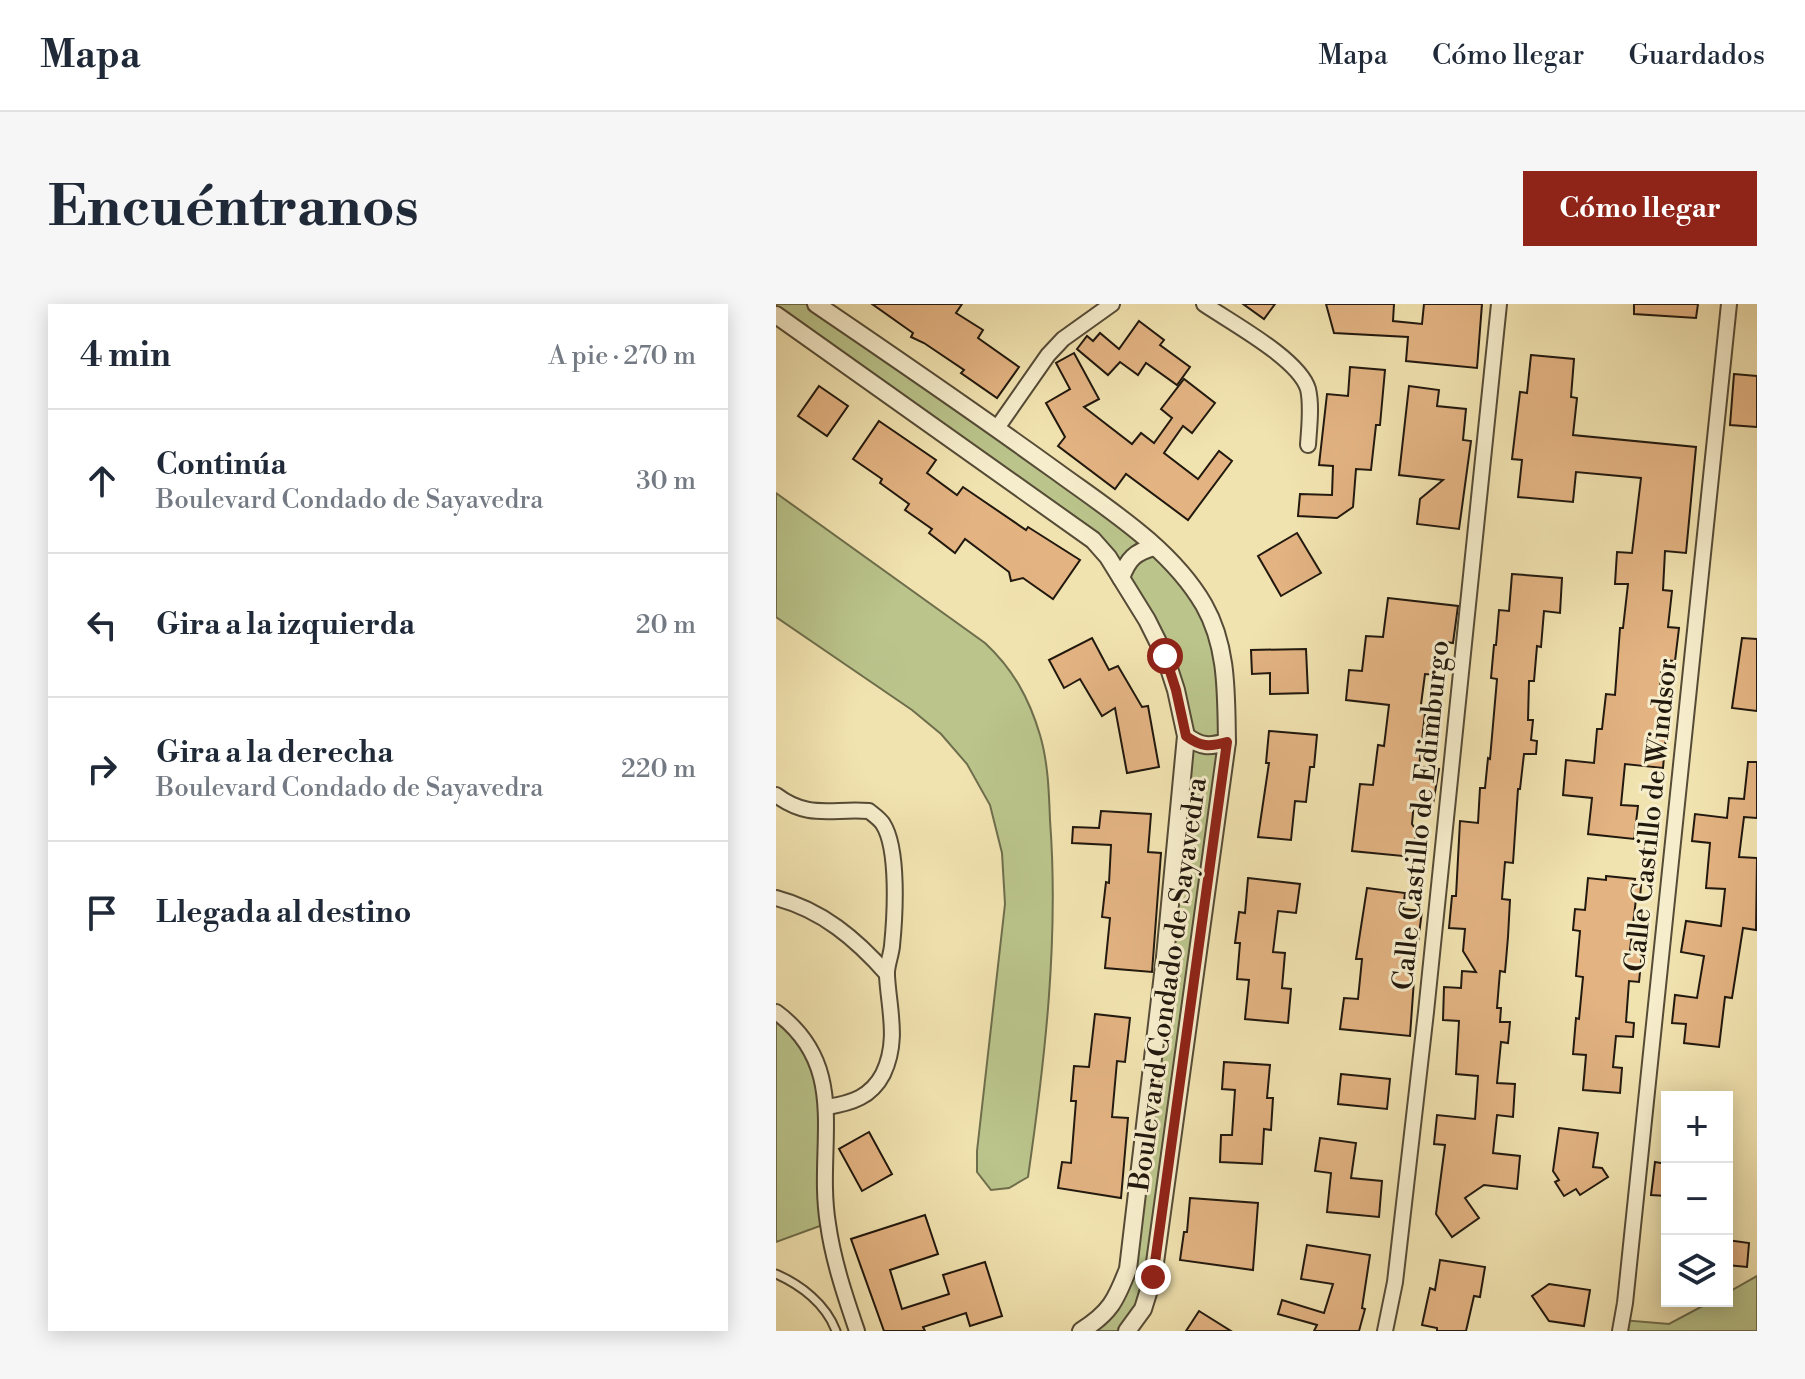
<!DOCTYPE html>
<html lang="es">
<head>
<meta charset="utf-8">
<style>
	body { margin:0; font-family:"Libre Bodoni",serif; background:#f6f6f7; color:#1f2937 }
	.controls { position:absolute; right:24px; bottom:24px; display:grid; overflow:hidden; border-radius:0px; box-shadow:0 4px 20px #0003 }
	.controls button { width:72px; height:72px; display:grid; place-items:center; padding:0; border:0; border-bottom:2px solid #e0e1e3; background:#fff; color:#1f2937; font:40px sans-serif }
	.stop { position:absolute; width:24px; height:24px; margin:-18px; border:6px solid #8f2418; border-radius:50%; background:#fff }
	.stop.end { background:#8f2418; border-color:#fff; box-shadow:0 2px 8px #0008 }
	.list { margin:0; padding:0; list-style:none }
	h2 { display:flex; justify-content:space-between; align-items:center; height:104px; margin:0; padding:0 32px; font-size:34px }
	h2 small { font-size:26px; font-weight:400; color:#747a83 }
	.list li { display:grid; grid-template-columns:52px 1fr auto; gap:24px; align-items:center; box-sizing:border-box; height:144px; padding:0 32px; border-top:2px solid #e0e1e3 }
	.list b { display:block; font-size:30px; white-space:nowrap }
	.list p { margin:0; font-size:26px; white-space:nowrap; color:#747a83 }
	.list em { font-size:26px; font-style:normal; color:#747a83 }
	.icon { flex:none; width:44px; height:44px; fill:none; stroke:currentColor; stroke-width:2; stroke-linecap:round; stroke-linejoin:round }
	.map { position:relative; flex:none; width:981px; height:1027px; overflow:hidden; border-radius:0px }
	header { display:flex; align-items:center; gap:48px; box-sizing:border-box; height:112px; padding:0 40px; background:#fff; border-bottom:2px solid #e0e1e3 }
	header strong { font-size:38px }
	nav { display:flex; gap:44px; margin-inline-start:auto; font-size:28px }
	.intro { display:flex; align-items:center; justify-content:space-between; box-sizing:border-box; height:192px; padding:0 48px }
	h1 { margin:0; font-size:56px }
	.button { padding:20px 36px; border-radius:0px; background:#8f2418; color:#fff; font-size:28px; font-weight:700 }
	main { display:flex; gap:48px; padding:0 48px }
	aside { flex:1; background:#fff; border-radius:0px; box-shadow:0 4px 20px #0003 }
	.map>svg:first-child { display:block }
	.green { fill:#bac48b; stroke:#6e6e4c; stroke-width:2 }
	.building { fill:#e3b382; stroke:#21180e; stroke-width:2 }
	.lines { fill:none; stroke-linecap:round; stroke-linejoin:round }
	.service-casing { stroke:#554b36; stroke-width:11 }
	.minor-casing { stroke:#554b36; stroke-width:18 }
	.tertiary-casing { stroke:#554b36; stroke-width:20 }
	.service { stroke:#f6edcc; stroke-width:7 }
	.minor { stroke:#f6edcc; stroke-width:14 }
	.tertiary { stroke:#f6edcc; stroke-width:16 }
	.route { stroke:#8f2418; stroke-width:10 }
	.labels { text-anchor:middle; stroke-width:6; stroke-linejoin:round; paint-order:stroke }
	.street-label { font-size:28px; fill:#21180e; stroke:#f6edcc }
</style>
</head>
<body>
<header>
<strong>Mapa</strong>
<nav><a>Mapa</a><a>Cómo llegar</a><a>Guardados</a></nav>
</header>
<div class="intro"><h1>Encuéntranos</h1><a class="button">Cómo llegar</a></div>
<main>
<aside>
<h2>4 min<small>A pie · 270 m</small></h2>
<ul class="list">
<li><svg class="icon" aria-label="ahead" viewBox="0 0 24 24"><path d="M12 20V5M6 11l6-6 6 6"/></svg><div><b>Continúa</b><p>Boulevard Condado de Sayavedra</p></div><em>30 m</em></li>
<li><svg class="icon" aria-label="left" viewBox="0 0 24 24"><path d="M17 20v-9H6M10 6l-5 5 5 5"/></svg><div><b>Gira a la izquierda</b></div><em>20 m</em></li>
<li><svg class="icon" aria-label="right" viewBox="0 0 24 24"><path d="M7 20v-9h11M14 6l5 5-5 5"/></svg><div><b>Gira a la derecha</b><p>Boulevard Condado de Sayavedra</p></div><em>220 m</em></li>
<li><svg class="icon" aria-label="arrive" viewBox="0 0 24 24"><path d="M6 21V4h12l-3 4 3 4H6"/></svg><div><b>Llegada al destino</b></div></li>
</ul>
</aside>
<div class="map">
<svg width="981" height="1027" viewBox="0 0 981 1027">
	<rect width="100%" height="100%" fill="#f1e3b0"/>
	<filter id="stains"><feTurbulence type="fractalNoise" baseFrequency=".0025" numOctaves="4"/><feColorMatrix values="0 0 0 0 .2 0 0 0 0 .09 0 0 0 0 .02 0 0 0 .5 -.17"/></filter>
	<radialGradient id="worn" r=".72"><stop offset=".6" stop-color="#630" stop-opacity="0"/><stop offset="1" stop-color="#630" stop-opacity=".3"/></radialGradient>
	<!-- green -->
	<g class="green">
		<path d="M0,0H40L221,124L408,273L445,342L451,438L377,973L351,1027H305L325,1015L352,965L410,432L400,386L332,253L0,11Z"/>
		<path d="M0,189L209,339C237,365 253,394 264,431C272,458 273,488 274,516C283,635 269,755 252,873L233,884L215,886L201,868V847L229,600L226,549L214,501L191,460L165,430L136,406L0,313Z"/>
		<path d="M0,708L47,775L52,919L0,938Z"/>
		<path d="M981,972V1027H844L846,1016L893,1020L936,997H951V989Z"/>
	</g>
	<!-- building -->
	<g class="building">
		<path d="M96,0H186L180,9L207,26L202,34L243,63L221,94L185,69L188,66L148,39L135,33L137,29Z"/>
		<path d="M467,0H499L488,15Z"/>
		<path d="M550,0H618L617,17L646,20L648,0H706L701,64L630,57L632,33L558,29Z"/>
		<path d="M858,0H922L920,14L858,10Z"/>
		<path d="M363,17L388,36L384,41L414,63L401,81L370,59L362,71L344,58L332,71L301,45L311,32L317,37L324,29L343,45Z"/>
		<path d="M298,49L323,95L308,103L356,140L365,129L378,139L396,114L385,105L408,75L439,99L416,129L407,122L388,149L422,175L443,147L456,157L412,216L350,170L339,185L282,142L289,133L270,99L294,85L280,59Z"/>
		<path d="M755,51L798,55L795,93L801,94L797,131L920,143L910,249L889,247L887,286L896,287L892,323L903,324L899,357L886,356L883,395L893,396L887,464L849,460L845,501L862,502L858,535L812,530L816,494L787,491L790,456L818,459L821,425H826L830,390L839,391L844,324H847L852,280H839L841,248L856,249L865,174L800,168L797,198L742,193L746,156L736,155L744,88L751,89Z"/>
		<path d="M574,63L609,66L604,121H600L595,166L580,165L577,203L561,214L522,212L524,190L556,191L557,162L543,161L551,90L572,92Z"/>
		<path d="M958,70L981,72V123L954,121Z"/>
		<path d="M43,82L72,102L51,132L22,112Z"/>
		<path d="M633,82L663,86L661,102L690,105L687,136L695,137L683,225L641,220L644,195L667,176L623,171Z"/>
		<path d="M103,117L160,156L151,169L181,191L187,183L250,226L252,223L304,256L277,295L247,274L235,277L233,268L189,235L179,249L153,229L156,225L129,206L133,200L104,179L106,175L77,155Z"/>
		<path d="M521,229L545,269L505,292L482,252Z"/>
		<path d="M736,270L786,274L784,309L768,307L765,343L761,342L758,377H753L752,416H757L755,436L761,437L760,450H748L744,485H742L737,559L729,558L726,595L734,596L732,633L729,668L724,667L721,704H725L724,718H734L732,739L725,738L721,779L739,780L737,813L721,811L717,849L744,852L741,885L708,881L689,894L703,914L676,933L660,910L669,841L658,840L661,811L699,815L702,772L680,770L683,717L667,716L668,683L685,684L686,667L700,668L687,647L689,625L673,624L676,592H680L684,517L702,519L704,484H709L712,454L714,455L721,375L715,374L718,341H720L723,306L733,307Z"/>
		<path d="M612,294L682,302L677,339L663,337L660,371L649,370L644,408L649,409L643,463L663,465L657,500L638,498L636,520L640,526L637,553L576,547L584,480L597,481L602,441L608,442L613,401L570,396L573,366L586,367L590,332L607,333Z"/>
		<path d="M316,334L333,366L342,362L366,403L372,402L383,463L351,469L339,404L326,412L304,375L288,384L273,356Z"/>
		<path d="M966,334L981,335V407L956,404Z"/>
		<path d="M530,345L532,389L494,390V369L476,370L475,346Z"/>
		<path d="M493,427L541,431L538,463H534L530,498L519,497L515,536L482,533L493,459H490Z"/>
		<path d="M972,458H981V514L968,513L963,553L981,554L980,626L967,624L956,694L949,693L943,743L908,739L910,720L896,719L899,691L921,694L928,652L905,648L910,617L945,622L949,585L930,584L934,539L916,537L919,510L951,514L953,494L968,495Z"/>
		<path d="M325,507L375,510L372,548L385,549L376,668L329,664L334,614L326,613L330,578L333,579L335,541L296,539L297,523L323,524Z"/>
		<path d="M830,572L859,575L858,580L865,581L864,595H860L854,646L866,648L863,678L853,677L850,718L858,719L857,733L840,732L837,763L846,764L844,789L807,786L810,751L797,750L800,714L803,715L807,673L800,672L804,627L797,626L799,605L809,606L812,574L830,576Z"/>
		<path d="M472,574L524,580L520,609L502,607L497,648L509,649L506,684L515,685L512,719L469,715L473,676L461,675L464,639H459L463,608L469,609Z"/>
		<path d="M591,584L629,589L627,605L646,607L639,662L634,732L564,725L568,694L582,695L586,655H580Z"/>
		<path d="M319,710L354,714L349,758L341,757L336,813L352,814L345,894L282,884L286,858L295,859L300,797H295L298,762L313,763Z"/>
		<path d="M448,758L494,761L491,794H497L495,826L488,825L486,860L444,858L445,831H456L459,786L446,785Z"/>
		<path d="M565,770L614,775L611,805L562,800Z"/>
		<path d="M783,824L822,829L817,863L826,864L832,873L804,891L800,885L788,892L779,878L783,876L777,867Z"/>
		<path d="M93,828L116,870L86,887L63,845Z"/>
		<path d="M544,834L580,839L575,874L606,877L603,913L551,908L555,869L539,867Z"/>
		<path d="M879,858L891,860V892L875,891Z"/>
		<path d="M414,894L482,899L477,966L404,956L408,928H411Z"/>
		<path d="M149,911L162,950L114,966L126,1005L173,990L167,971L209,958L226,1012L194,1022L190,1009L147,1023L149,1027H108L75,935Z"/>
		<path d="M951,936L973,939L971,963L951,961Z"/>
		<path d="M531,941L594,951L586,1004L589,1005L583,1027H538L541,1021L502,1010L506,996L548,1009L557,980L525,975Z"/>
		<path d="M664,956L709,963L704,993L698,992L690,1027H661V1024L646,1021L654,984L659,986Z"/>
		<path d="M773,980L814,986L808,1022L773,1017L756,992Z"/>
		<path d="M423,1007L455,1027H410Z"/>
	</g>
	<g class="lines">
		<defs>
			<path id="service" d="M0,970C25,981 50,1000 60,1027"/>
			<g id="minor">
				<path d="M428,0C456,19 523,55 532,85C536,102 533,124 532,141"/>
				<path d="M221,124L272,51L287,35L336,0"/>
				<path d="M0,491C33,516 56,504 93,507C98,511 104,515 107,520C123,545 119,612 116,642C115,652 110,663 111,672C113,706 123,737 107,770C95,793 76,799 51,803"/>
				<path d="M0,594C46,606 80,635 111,670"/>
				<path d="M0,708C76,764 39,841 52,920C57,956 69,992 81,1027"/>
				<path d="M609,1027L619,978L650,708L723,0"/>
				<path d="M844,1027L849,999L953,0"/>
			</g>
			<g id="tertiary">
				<path d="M40,0C121,55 201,110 280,167C332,205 395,244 428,301C452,343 450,391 451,438L377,973L367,1005L351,1027"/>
				<path d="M0,11L317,236L332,253L371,316L389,352L400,386L410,432L389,653L352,965C340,996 334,1009 305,1027"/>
				<path d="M345,274C352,255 359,248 378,243"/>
				<path d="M410,432C425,443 433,443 451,438"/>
			</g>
		</defs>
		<!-- service casing -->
		<use href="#service" class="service-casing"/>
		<!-- minor casing -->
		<use href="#minor" class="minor-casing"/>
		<!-- tertiary casing -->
		<use href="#tertiary" class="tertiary-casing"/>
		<!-- service -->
		<use href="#service" class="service"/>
		<!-- minor -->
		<use href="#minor" class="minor"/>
		<!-- tertiary -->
		<use href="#tertiary" class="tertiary"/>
	</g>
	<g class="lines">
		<!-- route -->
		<path class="route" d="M377,973L451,438C433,443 425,443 410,432L400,386L389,352"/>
	</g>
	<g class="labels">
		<!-- street labels -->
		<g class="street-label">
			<text transform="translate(644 511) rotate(-84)" y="10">Calle Castillo de Edimburgo</text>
			<text transform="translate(874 511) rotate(-84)" y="10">Calle Castillo de Windsor</text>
			<text transform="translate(391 680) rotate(-82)" y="10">Boulevard Condado de Sayavedra</text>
		</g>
	</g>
	<rect width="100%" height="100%" filter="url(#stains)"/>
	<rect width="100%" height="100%" fill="url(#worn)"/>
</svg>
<div class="controls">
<button>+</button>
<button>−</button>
<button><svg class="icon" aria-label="layers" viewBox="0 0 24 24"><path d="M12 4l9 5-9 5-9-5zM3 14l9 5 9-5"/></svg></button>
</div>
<div class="stop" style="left:389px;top:352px"></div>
<div class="stop end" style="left:377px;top:973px"></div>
</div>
</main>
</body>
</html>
